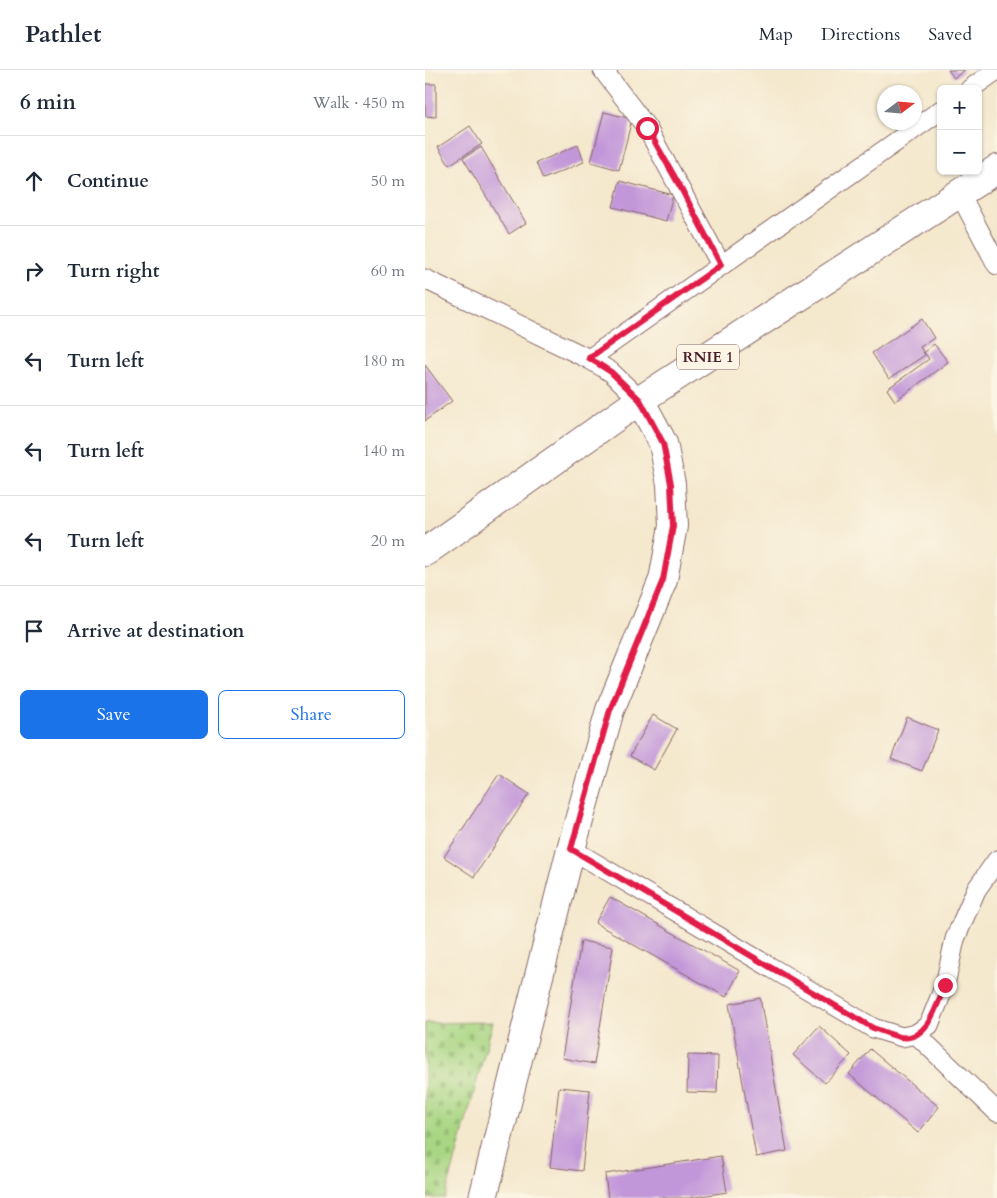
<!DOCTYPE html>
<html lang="en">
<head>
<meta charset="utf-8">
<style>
	body { margin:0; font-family:Cardo,serif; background:#f6f6f7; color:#1f2937 }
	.controls { position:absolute; right:15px; top:15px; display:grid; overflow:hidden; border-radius:8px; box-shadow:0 1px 4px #0004 }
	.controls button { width:45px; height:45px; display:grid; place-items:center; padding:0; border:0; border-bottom:1px solid #e0e1e3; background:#fff; color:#1f2937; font:25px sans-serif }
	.compass { position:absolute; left:452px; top:15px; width:45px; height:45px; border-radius:50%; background:#fff; box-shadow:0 1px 4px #0004; rotate:74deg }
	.stop { position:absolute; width:15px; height:15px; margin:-11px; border:4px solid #e11d48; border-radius:50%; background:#fff }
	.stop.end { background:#e11d48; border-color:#fff; box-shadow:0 1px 5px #0008 }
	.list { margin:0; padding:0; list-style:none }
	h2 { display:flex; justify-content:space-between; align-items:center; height:65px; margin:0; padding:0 20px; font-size:21px }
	h2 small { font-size:16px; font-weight:400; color:#747a83 }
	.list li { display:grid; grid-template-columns:32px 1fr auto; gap:15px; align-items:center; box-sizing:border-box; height:90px; padding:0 20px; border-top:1px solid #e0e1e3 }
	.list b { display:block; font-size:19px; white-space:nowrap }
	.list em { font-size:16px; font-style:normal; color:#747a83 }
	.actions { display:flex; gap:10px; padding:15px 20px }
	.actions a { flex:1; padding:11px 0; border:1px solid #1a73e8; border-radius:8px; text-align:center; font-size:18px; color:#1a73e8 }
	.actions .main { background:#1a73e8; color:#fff }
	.icon { flex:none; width:28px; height:28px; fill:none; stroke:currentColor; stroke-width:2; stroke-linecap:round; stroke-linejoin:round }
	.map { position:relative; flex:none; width:572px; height:1128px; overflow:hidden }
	header { display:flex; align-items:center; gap:30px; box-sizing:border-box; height:70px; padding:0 25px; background:#fff; border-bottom:1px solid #e0e1e3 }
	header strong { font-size:24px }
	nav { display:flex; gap:28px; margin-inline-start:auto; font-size:18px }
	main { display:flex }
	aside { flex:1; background:#fff }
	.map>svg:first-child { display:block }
	.cemetery { fill:url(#cemetery-stones); stroke:#7a7a57 }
	.building { fill:#c297d9 }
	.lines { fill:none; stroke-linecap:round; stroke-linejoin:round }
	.street-casing { stroke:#866564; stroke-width:21 }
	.primary-casing { stroke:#866564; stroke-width:30 }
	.highway-casing { stroke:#866564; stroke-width:30 }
	.street { stroke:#fff; stroke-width:19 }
	.primary { stroke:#fff; stroke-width:28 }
	.highway { stroke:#fff; stroke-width:28 }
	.route { stroke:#e11d48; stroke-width:6 }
	.labels { text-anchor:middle; stroke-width:4; stroke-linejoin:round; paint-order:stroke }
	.shield { fill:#fcf5e5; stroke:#7f5f63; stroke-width:1 }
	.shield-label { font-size:15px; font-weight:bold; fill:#4a1f2b }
</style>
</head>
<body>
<header>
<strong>Pathlet</strong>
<nav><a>Map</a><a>Directions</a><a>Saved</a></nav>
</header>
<main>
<aside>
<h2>6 min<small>Walk · 450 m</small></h2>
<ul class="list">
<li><svg class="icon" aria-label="ahead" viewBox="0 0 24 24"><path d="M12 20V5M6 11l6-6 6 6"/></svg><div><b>Continue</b></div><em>50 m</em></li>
<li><svg class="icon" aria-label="right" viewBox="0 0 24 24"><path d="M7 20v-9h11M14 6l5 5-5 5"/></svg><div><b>Turn right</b></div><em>60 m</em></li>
<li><svg class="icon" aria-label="left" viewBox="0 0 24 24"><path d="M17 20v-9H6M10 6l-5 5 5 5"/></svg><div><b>Turn left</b></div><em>180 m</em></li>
<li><svg class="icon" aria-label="left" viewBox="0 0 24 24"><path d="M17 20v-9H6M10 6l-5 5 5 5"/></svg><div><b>Turn left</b></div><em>140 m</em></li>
<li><svg class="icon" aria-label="left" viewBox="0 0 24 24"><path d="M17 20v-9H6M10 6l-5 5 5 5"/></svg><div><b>Turn left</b></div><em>20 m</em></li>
<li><svg class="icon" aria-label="arrive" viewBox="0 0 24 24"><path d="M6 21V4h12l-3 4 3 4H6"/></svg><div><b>Arrive at destination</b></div></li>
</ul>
<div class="actions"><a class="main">Save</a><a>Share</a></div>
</aside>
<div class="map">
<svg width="572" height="1128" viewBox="0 0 572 1128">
	<defs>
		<pattern id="cemetery-stones" width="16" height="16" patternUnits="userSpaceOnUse" patternTransform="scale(1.25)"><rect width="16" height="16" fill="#a9d683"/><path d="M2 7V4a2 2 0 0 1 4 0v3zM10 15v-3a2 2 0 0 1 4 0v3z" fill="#93b771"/></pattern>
	</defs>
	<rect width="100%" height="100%" fill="#fcf5e5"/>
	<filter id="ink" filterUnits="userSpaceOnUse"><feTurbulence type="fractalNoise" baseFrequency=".02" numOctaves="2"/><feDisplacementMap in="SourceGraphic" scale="10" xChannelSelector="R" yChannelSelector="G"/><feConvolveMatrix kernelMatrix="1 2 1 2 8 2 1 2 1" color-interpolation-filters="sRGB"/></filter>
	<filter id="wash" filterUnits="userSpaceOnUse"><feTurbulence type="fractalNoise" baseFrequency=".0096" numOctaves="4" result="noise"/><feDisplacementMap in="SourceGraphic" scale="20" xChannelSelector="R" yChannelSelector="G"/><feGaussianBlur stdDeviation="1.12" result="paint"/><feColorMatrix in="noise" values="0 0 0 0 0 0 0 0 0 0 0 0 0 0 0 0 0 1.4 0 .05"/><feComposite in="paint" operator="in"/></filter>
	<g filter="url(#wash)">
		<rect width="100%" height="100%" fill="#f4e8cd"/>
		<!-- cemetery -->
		<path class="cemetery" d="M68,952L20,1128H0V953Z"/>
		<g id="blocks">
			<!-- building -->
			<g class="building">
				<path d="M523,0H540L529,8Z"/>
				<path d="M0,14H11V47L0,46Z"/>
				<path d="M179,42L207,49L194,100L166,92Z"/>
				<path d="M45,56L57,74L24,95L13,77Z"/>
				<path d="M153,75L159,92L118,109L111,93Z"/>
				<path d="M56,77L101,153L84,164L38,88Z"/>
				<path d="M195,111L248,125L241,151L188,137Z"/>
				<path d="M497,249L509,268L495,277L500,285L464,309L447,283Z"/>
				<path d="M509,274L523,292L470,331L462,319L504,289L499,282Z"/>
				<path d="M0,295L27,331L0,351Z"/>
				<path d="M228,645L252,659L229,700L205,686Z"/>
				<path d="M482,647L513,660L497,701L466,689Z"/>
				<path d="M74,704L104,724L49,807L19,787Z"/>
				<path d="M185,827L315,901L301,927L170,853Z"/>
				<path d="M156,871L188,877L169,994L137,988Z"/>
				<path d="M335,928L362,1081L331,1087L304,934Z"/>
				<path d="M394,956L426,985L400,1013L368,985Z"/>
				<path d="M445,979L514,1037L493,1063L424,1004Z"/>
				<path d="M263,985L293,986L292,1023L262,1022Z"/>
				<path d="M134,1017L165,1020L157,1101L125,1097Z"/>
				<path d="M296,1086L302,1122L264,1128H183L180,1104Z"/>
			</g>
		</g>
	</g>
	<g filter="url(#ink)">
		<use href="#blocks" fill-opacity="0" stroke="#866564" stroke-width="1"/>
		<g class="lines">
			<defs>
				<g id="street">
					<path d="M178,0L222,58L296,195"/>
					<path d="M545,19L572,0"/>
					<path d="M535,124L572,195"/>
					<path d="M0,209L164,289L186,302L215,330"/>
					<path d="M164,289L516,40"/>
					<path d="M146,779L448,958L477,967L491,964L504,955L520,915L530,869L551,820L572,790"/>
					<path d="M491,964L572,1042"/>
				</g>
				<path id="primary" d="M58,1128L146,779L185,640L238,510L248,456L246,414L238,373L215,330"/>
				<path id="highway" d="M0,482L215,330L572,99"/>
			</defs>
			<!-- street casing -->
			<use href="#street" class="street-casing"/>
			<!-- primary casing -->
			<use href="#primary" class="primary-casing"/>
			<!-- highway casing -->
			<use href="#highway" class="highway-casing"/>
			<!-- street -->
			<use href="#street" class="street"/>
			<!-- primary -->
			<use href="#primary" class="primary"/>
			<!-- highway -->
			<use href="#highway" class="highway"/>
		</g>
	</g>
	<g class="lines" filter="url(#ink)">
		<!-- route -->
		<path class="route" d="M222,58L257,120L296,195L164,288L186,302L215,330L238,373L246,414L248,456L238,510L185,640L146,779L448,958C457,961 466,965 475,967C503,972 512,934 520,915"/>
	</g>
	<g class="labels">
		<!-- shield labels -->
		<rect class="shield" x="252" y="274.5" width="62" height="25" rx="4"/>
		<g class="shield-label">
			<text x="283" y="292">RNIE 1</text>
		</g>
	</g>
</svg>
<div class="controls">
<button>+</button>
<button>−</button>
</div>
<svg class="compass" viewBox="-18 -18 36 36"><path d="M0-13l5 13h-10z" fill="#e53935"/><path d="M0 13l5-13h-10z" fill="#747a83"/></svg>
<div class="stop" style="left:222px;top:58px"></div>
<div class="stop end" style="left:520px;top:915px"></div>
</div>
</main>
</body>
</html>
